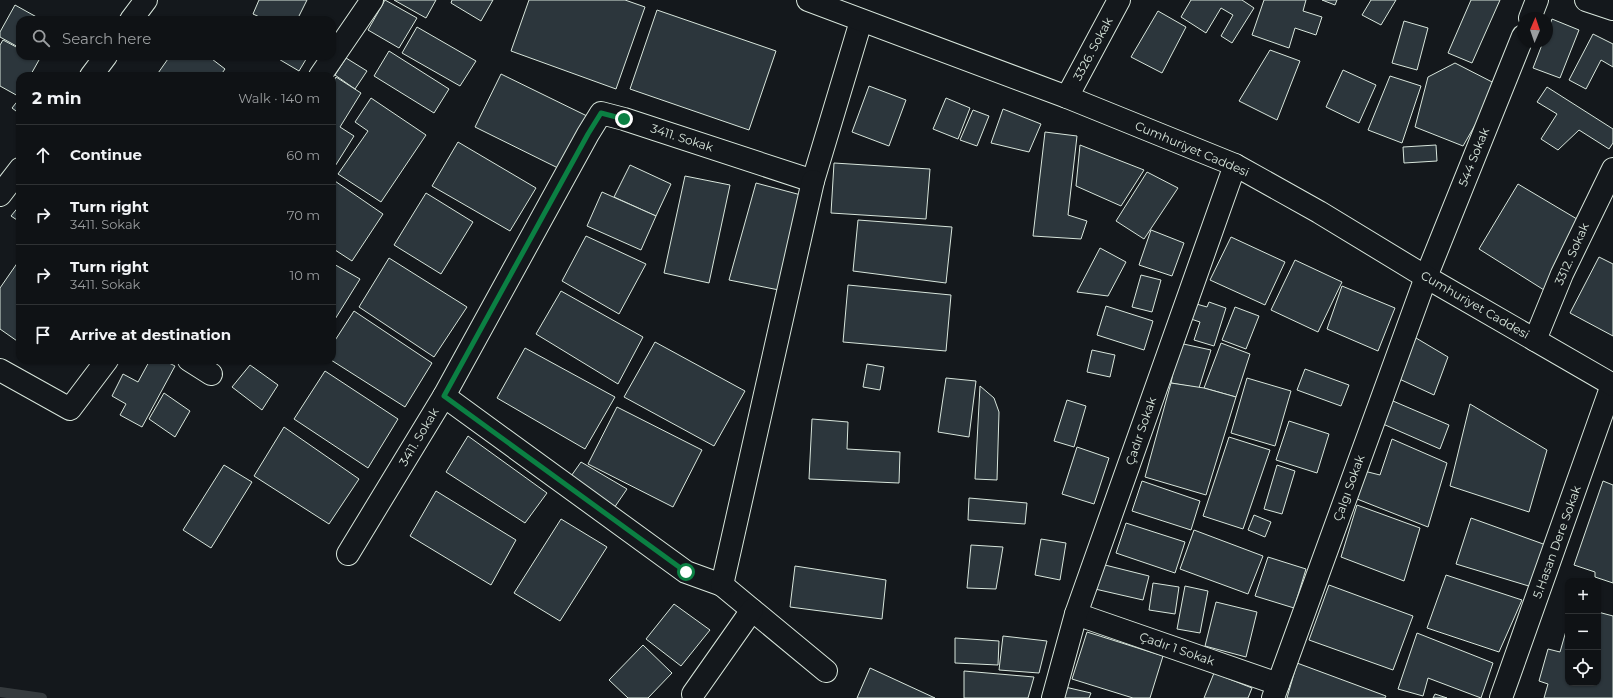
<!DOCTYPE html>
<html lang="en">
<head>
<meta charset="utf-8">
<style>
	body { margin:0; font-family:Montserrat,sans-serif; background:#181b1e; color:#f1f3f6 }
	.controls { position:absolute; right:12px; bottom:12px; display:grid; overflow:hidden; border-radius:8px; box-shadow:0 1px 3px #0004 }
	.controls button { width:36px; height:36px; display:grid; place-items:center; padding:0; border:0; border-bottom:1px solid #2f3234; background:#0f1215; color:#f1f3f6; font:20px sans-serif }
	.compass { position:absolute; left:1517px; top:12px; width:36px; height:36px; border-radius:50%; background:#0f1215; box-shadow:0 1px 3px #0004; rotate:2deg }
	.stop { position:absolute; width:12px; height:12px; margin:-9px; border:3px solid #0b8043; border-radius:50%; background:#fff }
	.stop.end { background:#0b8043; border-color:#fff; box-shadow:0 1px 4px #0008 }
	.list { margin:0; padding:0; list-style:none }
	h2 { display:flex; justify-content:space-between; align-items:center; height:52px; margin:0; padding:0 16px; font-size:17px }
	h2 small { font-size:13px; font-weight:400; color:#9b9ea0 }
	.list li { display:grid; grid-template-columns:26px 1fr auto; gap:12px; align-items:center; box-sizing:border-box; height:60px; padding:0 16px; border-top:1px solid #2f3234 }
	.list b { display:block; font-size:15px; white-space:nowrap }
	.list p { margin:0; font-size:13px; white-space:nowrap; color:#9b9ea0 }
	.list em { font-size:13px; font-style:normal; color:#9b9ea0 }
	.icon { flex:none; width:22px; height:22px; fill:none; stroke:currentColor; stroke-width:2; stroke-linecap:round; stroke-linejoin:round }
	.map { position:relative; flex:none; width:1613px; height:698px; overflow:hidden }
	.search { position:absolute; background:#0f1215; box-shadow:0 1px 3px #0004; left:16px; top:16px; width:320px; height:44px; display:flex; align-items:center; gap:10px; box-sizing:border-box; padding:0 14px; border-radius:12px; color:#9b9ea0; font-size:15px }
	.panel { position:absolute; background:#0f1215; box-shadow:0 1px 3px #0004; left:16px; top:72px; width:320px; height:292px; border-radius:12px }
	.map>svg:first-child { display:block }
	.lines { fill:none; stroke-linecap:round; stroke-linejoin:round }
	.stream { stroke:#363b3e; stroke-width:10 }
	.building { fill:#2c363c; stroke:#d8e6dc }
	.minor-casing { stroke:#d8e6dc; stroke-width:24 }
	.major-casing { stroke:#d8e6dc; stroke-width:24 }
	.minor { stroke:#14181c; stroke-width:22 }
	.major { stroke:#14181c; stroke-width:22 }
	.route { stroke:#0b8043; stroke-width:5 }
	.labels { text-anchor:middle; stroke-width:3; stroke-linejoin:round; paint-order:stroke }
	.street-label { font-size:12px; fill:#d8e6dc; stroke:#14181c }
</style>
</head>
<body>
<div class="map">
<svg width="1613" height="698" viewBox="0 0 1613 698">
	<rect width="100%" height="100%" fill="#14181c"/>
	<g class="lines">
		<!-- stream -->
		<path class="stream" d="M0,692L42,698"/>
	</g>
	<!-- building -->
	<g class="building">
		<path d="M259,0H307L297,20H266L253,14Z"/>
		<path d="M385,0L417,18L399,48L368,30Z"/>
		<path d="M394,0H436L426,18Z"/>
		<path d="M452,0H493L481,21L451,3Z"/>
		<path d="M529,0H625L645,7L616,89L511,51Z"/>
		<path d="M1191,0H1242L1254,8L1232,43L1221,36L1233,15L1221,8L1206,33L1181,17Z"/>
		<path d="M1264,0H1306L1303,11L1322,17L1316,35L1295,28L1289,48L1252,35Z"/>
		<path d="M1322,0H1337L1335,5Z"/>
		<path d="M1371,0H1396L1381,25L1362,15Z"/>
		<path d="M1471,0H1500L1472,63L1448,53Z"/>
		<path d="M15,5L42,20H20V48L0,37V32Z"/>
		<path d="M657,10L776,51L749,130L630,89Z"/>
		<path d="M1158,11L1186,27L1162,73L1131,57Z"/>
		<path d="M1552,19L1579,30L1560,78L1533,68L1543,42H1547V32Z"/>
		<path d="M1404,21L1428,28L1417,70L1392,63Z"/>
		<path d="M417,27L476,61L460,86L402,53Z"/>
		<path d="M1593,34L1613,44V67L1601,60L1586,89L1569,80Z"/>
		<path d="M3,40L20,49V56H33L39,60L30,76H20L18,96L0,86V45Z"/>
		<path d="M1270,50L1300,61L1277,120L1239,101Z"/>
		<path d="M389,51L449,89L434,113L374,76Z"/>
		<path d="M170,56H208L225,69L220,76H156Z"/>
		<path d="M279,56H308L299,71L277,58Z"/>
		<path d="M346,58L367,71L355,89L335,75Z"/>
		<path d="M1455,63L1498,85L1463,146L1415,127L1428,77Z"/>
		<path d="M1343,70L1376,85L1359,123L1326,107Z"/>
		<path d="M501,74L587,116L560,169L475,127Z"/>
		<path d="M1390,76L1421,86L1402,143L1368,130Z"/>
		<path d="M336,77L361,93L340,127L354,136L332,171V84Z"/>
		<path d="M869,86L906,100L889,146L852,132Z"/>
		<path d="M1547,87L1613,129V143L1609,149L1579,130L1558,150L1541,139L1557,114L1537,102Z"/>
		<path d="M20,98V114L12,108Z"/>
		<path d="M371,98L426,135L381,202L338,174L368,131L355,122Z"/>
		<path d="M946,98L970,108L958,139L933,129Z"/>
		<path d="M1003,109L1041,124L1029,152L991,143Z"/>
		<path d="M973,110L989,116L977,146L960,140Z"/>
		<path d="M1045,132L1077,136L1068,215L1087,221L1081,239L1033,236Z"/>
		<path d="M458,142L536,188L510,231L432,186Z"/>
		<path d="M1080,145L1144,170L1121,206L1076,186Z"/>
		<path d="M1436,145L1437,161L1404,163L1403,147Z"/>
		<path d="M834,163L930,169L926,219L831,213Z"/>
		<path d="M630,165L671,184L656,216L614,197Z"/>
		<path d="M1147,172L1178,188L1144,239L1116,221Z"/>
		<path d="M685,176L730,185L709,283L664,273Z"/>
		<path d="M332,179L383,214L352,261L332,248Z"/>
		<path d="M756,183L801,195L779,290L729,280Z"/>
		<path d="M1518,184L1582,222L1544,290L1479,249Z"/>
		<path d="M602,192L656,216L641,250L587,226Z"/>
		<path d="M426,193L473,222L441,274L394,245Z"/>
		<path d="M20,205V222L11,216Z"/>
		<path d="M858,220L952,227L946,283L853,271Z"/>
		<path d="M1151,230L1184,243L1172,276L1139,265Z"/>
		<path d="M586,236L646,264L619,314L562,281Z"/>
		<path d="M1231,237L1285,262L1265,305L1210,280Z"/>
		<path d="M1100,248L1126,262L1108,296L1077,292Z"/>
		<path d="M1599,257L1613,264V336L1570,313Z"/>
		<path d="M389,258L467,307L434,357L359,307Z"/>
		<path d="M1295,260L1342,282L1318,332L1271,310Z"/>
		<path d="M18,262L20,264V343L0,329V288Z"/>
		<path d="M332,263L360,279L332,324Z"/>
		<path d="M1141,275L1161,280L1152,312L1132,307Z"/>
		<path d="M848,285L951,295L946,351L843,342Z"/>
		<path d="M1342,286L1395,308L1378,351L1327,329Z"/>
		<path d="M561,291L643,337L618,384L536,334Z"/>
		<path d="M1209,302L1226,308L1214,346L1194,340L1200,322L1188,318L1193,303L1207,307Z"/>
		<path d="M1106,306L1153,321L1144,350L1097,335Z"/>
		<path d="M1235,307L1259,316L1246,349L1222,340Z"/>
		<path d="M354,311L432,363L405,407L331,360L332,345Z"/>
		<path d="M1411,335L1448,357L1434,395L1395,377Z"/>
		<path d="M655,342L745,391L714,446L624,397Z"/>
		<path d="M1179,343L1211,350L1199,388L1171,383Z"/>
		<path d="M1221,343L1250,354L1236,397L1204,388Z"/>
		<path d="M525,348L615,397L585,449L497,398Z"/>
		<path d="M1092,350L1115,355L1110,377L1087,372Z"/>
		<path d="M150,360H163L175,366L142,427L120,415L126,404L112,396L123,374L138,382Z"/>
		<path d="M867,364L884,367L880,390L863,387Z"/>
		<path d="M250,365L278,385L262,410L232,387Z"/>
		<path d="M1305,369L1349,385L1341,406L1297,390Z"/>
		<path d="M325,371L398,419L368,468L294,419Z"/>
		<path d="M946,378L976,381L969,437L938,432Z"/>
		<path d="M1247,378L1291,391L1275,446L1231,433Z"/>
		<path d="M1171,383L1204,388L1236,397L1206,495L1145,477Z"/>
		<path d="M980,386L994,398L999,412L997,480L975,479Z"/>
		<path d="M164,393L190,411L175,437L149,419Z"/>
		<path d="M1067,400L1086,406L1074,447L1054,441Z"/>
		<path d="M1393,401L1449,425L1440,449L1383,424Z"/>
		<path d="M1470,404L1547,450L1529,512L1450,486Z"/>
		<path d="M617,407L702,450L673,507L588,464Z"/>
		<path d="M812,419L848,422L847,449L900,452L899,483L809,479Z"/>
		<path d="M1289,421L1329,434L1317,473L1276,460Z"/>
		<path d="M284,427L359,479L329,524L254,476Z"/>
		<path d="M468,436L547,493L525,523L446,472Z"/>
		<path d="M1229,437L1270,450L1243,529L1203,516Z"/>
		<path d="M1392,439L1447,463L1428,527L1352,497L1360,470L1380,475Z"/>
		<path d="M1077,447L1109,458L1094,504L1062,494Z"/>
		<path d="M581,462L627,489L612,511L569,479Z"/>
		<path d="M224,465L252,482L211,548L183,530Z"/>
		<path d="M1277,465L1295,471L1282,514L1264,509Z"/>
		<path d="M1142,481L1200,501L1191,530L1132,511Z"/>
		<path d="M1603,481L1613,485V583L1595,577V572L1574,565Z"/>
		<path d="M436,491L516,540L491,585L410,536Z"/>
		<path d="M969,498L1027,503L1025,524L968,520Z"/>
		<path d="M1357,505L1420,528L1404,581L1341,557Z"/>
		<path d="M1254,515L1271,522L1265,537L1248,530Z"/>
		<path d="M1471,518L1546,545L1532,587L1456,564Z"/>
		<path d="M561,519L607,547L560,621L514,593Z"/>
		<path d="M1126,523L1185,542L1175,573L1116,553Z"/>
		<path d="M1194,530L1263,556L1248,594L1180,569Z"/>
		<path d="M1041,539L1066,543L1060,580L1035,575Z"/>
		<path d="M971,545L1003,547L996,589L967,588Z"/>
		<path d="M1268,557L1306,569L1294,608L1255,596Z"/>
		<path d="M1101,564L1149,576L1143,600L1095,589Z"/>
		<path d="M795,566L886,580L882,619L790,607Z"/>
		<path d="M1446,575L1522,600L1499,652L1427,628Z"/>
		<path d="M1153,583L1179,587L1175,614L1149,610Z"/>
		<path d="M1329,585L1413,616L1393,670L1309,640Z"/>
		<path d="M1185,586L1208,591L1200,633L1177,629Z"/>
		<path d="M1216,602L1257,612L1246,657L1205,646Z"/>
		<path d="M674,604L710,630L681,666L646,639Z"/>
		<path d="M1598,612L1613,616V698H1544L1548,684L1539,681L1548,649L1560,652L1568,624V683H1598Z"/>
		<path d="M1087,632L1163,656L1150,698H1133L1072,679Z"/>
		<path d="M1417,633L1493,663L1481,698L1428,678L1423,696L1398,689Z"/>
		<path d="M1003,636L1047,641L1039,673L999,670Z"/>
		<path d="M955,638L999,641L998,665L955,663Z"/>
		<path d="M643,645L672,673L648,698H628L609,680Z"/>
		<path d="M1297,663L1386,696L1385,698H1287Z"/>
		<path d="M870,668L935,698H857Z"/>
		<path d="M964,671L1034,677L1028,698H964Z"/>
		<path d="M1214,673L1252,688L1248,698H1204Z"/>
		<path d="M1065,687L1091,693L1089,698H1062Z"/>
		<path d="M1435,694L1447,698H1433Z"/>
	</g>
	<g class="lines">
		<defs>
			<g id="minor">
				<path d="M1586,0L1613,9"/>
				<path d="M1530,18L1537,0"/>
				<path d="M131,20L146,0"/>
				<path d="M91,76L106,56"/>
				<path d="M320,76L372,0"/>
				<path d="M1067,97L1119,0"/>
				<path d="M0,195L20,169"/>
				<path d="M1535,340L1562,274L1613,169"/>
				<path d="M189,360L211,374"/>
				<path d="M0,370L70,409L107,360"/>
				<path d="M444,396L686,572L722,585L826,671"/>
				<path d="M348,554L444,396L588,134L601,113L624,119L813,181L861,21"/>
				<path d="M722,585L813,181"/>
				<path d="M1076,614L1278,684"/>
				<path d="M693,694L752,610"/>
				<path d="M1053,698L1076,614L1235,165"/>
				<path d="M1273,698L1426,277L1523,36"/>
				<path d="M1501,698L1612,385"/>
			</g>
			<path id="major" d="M808,0L1067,97L1235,165L1319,212L1426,277L1613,385"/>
		</defs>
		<!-- minor casing -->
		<use href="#minor" class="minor-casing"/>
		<!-- major casing -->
		<use href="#major" class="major-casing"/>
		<!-- minor -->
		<use href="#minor" class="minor"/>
		<!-- major -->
		<use href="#major" class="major"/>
	</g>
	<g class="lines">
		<!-- route -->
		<path class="route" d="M624,119L601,113L588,134L444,396L686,572"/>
	</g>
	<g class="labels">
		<!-- street labels -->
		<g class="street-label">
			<text transform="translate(1093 49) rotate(-62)" y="4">3326. Sokak</text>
			<text transform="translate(682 138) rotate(18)" y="4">3411. Sokak</text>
			<text transform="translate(1192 149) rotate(23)" y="4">Cumhuriyet Caddesi</text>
			<text transform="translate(1474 157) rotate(-68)" y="4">544 Sokak</text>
			<text transform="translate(1572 254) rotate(-66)" y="4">3312. Sokak</text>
			<text transform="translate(1475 305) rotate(30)" y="4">Cumhuriyet Caddesi</text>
			<text transform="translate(1141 431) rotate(-71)" y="4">Çadır Sokak</text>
			<text transform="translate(419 437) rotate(-59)" y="4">3411. Sokak</text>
			<text transform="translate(1349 488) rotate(-70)" y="4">Çalgı Sokak</text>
			<text transform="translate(1557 542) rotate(-70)" y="4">5.Hasan Dere Sokak</text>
			<text transform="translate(1177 649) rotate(19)" y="4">Çadır 1 Sokak</text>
		</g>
	</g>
</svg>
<div class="controls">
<button>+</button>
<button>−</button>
<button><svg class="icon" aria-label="locate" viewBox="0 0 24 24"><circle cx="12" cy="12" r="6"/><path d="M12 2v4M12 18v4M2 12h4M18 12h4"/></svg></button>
</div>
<svg class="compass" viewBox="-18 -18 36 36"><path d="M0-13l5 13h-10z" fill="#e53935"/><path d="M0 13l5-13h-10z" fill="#9b9ea0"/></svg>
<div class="stop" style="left:686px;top:572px"></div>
<div class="stop end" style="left:624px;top:119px"></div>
<div class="search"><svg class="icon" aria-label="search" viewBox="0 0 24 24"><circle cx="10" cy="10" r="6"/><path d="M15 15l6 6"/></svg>Search here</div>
<section class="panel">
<h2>2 min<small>Walk · 140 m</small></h2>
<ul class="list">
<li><svg class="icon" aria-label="ahead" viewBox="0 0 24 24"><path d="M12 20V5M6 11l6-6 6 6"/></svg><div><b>Continue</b></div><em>60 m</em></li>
<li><svg class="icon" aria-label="right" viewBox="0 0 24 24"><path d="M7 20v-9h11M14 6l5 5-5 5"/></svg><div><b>Turn right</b><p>3411. Sokak</p></div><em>70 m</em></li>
<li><svg class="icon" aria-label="right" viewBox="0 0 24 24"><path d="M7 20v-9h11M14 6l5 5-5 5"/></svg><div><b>Turn right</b><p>3411. Sokak</p></div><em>10 m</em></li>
<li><svg class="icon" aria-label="arrive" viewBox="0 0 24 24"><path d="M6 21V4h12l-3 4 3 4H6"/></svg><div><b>Arrive at destination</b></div></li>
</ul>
</section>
</div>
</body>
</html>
